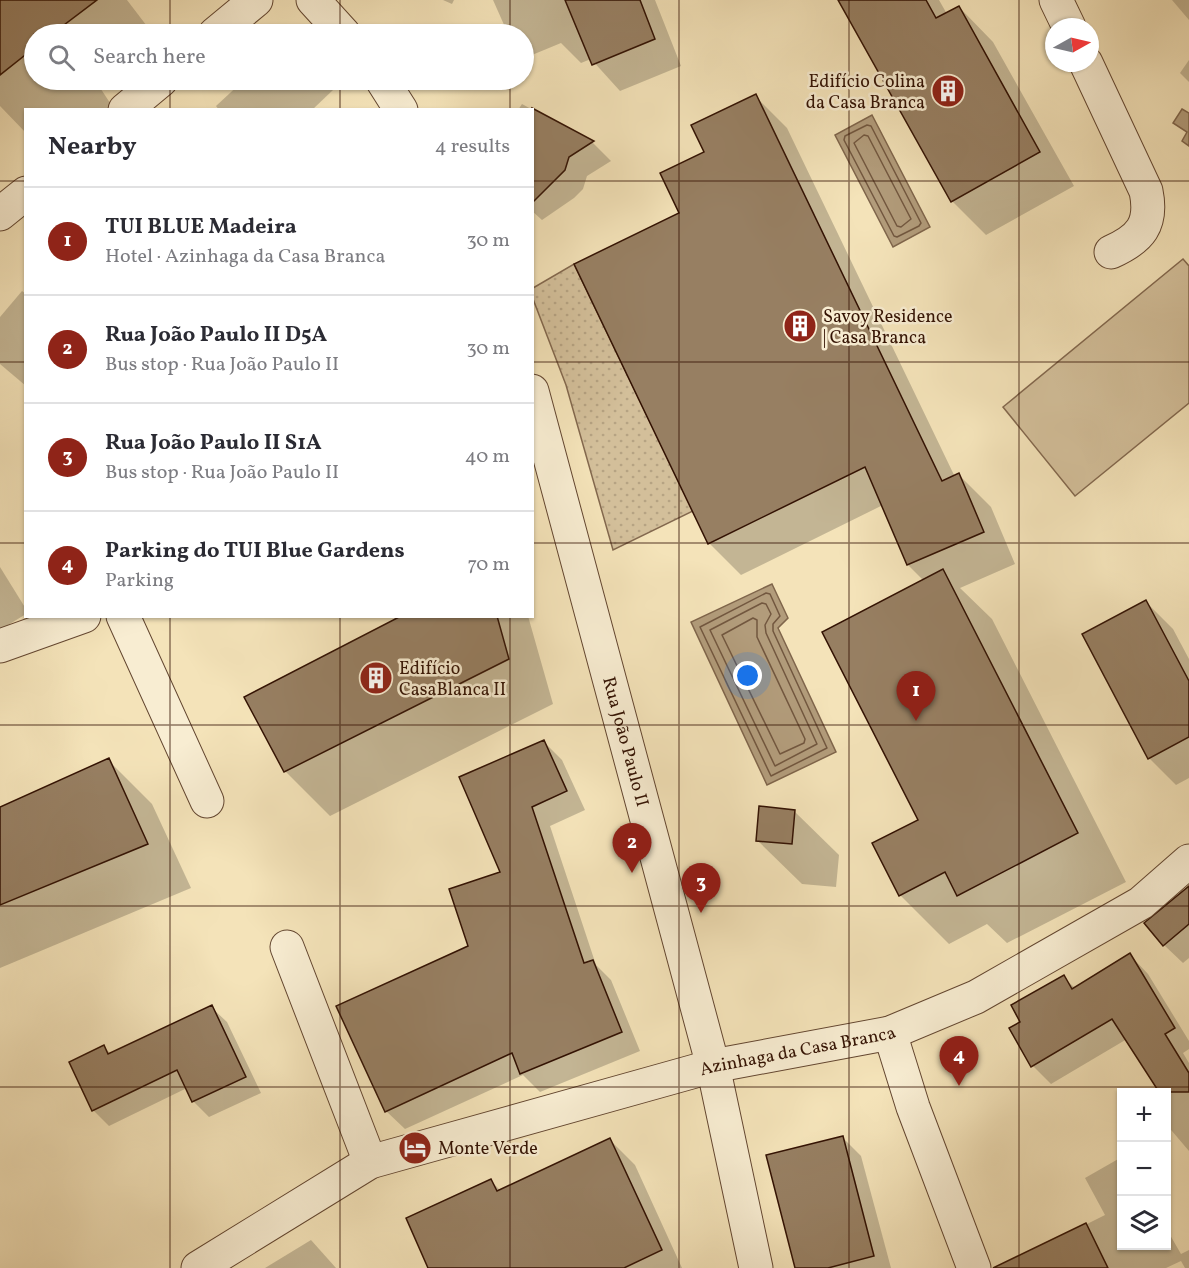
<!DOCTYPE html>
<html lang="en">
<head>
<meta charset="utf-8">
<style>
	body { margin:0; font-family:Vollkorn,serif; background:#f2f2f3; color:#2b2b33 }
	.controls { position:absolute; right:18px; bottom:18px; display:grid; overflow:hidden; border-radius:0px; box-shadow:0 2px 4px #0004 }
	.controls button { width:54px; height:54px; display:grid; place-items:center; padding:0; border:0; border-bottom:2px solid #e1e1e2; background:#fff; color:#2b2b33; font:30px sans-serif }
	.compass { position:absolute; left:1045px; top:18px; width:54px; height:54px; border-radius:50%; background:#fff; box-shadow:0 2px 4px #0004; rotate:82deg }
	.you { position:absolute; left:748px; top:676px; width:21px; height:21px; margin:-15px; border:4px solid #fff; border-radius:50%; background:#1a73e8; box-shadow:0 0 0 9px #1a73e833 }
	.badge { display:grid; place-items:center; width:39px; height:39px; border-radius:50%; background:#8f2418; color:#fff; font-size:20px; font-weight:700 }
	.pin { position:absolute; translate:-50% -50px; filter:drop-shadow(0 2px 3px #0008) }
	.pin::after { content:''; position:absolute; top:32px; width:21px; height:18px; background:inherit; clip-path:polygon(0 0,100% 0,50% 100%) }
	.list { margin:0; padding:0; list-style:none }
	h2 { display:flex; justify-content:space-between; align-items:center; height:78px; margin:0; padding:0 24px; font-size:26px }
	h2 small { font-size:20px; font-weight:400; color:#7c7c81 }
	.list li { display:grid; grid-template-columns:39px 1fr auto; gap:18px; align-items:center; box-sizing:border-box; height:108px; padding:0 24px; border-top:2px solid #e1e1e2 }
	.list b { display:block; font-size:22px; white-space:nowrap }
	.list p { margin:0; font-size:20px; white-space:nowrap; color:#7c7c81 }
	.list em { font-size:20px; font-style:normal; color:#7c7c81 }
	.icon { flex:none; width:33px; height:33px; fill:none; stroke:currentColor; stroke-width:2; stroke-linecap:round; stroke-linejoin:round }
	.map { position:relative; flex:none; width:1189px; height:1268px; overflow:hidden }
	.search { position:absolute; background:#fff; box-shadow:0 2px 4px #0004; left:24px; top:24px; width:510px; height:66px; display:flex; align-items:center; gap:15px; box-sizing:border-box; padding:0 21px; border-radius:33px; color:#7c7c81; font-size:22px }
	.panel { position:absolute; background:#fff; box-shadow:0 2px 4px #0004; left:24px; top:108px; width:510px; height:510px; border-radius:0px }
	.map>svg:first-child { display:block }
	.grass { fill:url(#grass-dots); stroke:#83684e; stroke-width:1.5 }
	.park { fill:#d3bf9a; stroke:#83684e; stroke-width:1.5 }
	.water { fill:#b29c7b; stroke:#7f654b; stroke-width:1.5 }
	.shadow { fill:#0003 }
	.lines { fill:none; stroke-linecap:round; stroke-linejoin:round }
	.shore { stroke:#72573f; stroke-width:1.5 }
	.building { fill:#977f62; stroke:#331203; stroke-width:1.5 }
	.minor-casing { stroke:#634630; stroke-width:35 }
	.minor { stroke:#f8edd2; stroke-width:33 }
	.grid { fill:none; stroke:#331203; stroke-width:1.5; stroke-opacity:0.55 }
	.labels { text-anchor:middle; stroke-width:5; stroke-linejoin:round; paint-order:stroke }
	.poi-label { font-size:18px; fill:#331203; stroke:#f8edd2; text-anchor:start }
	.street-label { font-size:18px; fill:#331203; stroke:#f8edd2 }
</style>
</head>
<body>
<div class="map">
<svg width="1189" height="1268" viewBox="0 0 1189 1268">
	<defs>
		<pattern id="grass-dots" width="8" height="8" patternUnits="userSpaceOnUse" patternTransform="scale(1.5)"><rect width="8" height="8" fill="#d3bf9a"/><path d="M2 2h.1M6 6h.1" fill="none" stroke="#b6a383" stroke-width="1.8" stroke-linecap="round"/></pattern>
	</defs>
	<rect width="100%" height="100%" fill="#f4e3b9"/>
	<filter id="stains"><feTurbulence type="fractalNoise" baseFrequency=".00333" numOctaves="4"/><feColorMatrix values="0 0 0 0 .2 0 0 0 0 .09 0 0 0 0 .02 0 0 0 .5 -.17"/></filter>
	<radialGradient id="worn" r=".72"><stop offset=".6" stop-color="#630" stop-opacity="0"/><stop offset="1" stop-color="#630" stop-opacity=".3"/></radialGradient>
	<!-- grass -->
	<path class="grass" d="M574,264L693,511L613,550L566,385L533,299V288Z"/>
	<!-- park -->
	<path class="park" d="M1183,259L1189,266V403L1075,496L1003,407Z"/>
	<!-- water -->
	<g class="water">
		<path d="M1182,109L1189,113V146L1182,141L1187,132L1173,123Z"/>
		<path d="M872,115L930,227L893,247L835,135Z"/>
		<path d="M772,584L788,618L778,628L836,752L767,785L691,622Z"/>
	</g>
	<!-- shadow -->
	<g class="shadow">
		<path d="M0,0H127L153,34H34V80H95L114,109L26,110V133L0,106Z"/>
		<path d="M443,0H454L452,4Z"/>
		<path d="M493,0H655L681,66L620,91L591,59L581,63L561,43L532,55L524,46V34H512L505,27Z"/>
		<path d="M853,0H939L947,14L959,7L993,42L1074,186L986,235L952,201Z"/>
		<path d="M1172,0H1189V20Z"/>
		<path d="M1189,60V82L1180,73Z"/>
		<path d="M244,80H323L333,90L312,110H219L216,106Z"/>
		<path d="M755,96L787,128L955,477L959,475L991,507L1015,564L960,588L992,619L1126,882L1007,943L987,924L949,944L900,895L920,820L924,581L908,565L883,505L741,575L709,543L681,214L706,152Z"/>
		<path d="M522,104L593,143L611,161L587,176L583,189L574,198L542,220L532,211V110H518Z"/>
		<path d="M22,291L26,294V386L0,364V317Z"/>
		<path d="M0,567L26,609V614L0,630Z"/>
		<path d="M1146,602L1173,629L1189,659V778L1176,785L1149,758Z"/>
		<path d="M394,616H528L553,704L330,816L286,772L246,698L395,621Z"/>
		<path d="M544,742L562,760L585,810L550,826L596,965L611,980L640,1051L540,1092L523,1075L405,1129L386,1111L470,947L502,873Z"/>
		<path d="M108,760L152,804L191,888L0,968V808Z"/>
		<path d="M794,811L839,855L836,887L802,884L757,840Z"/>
		<path d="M1189,887V958L1183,963L1164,945Z"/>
		<path d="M1130,955L1148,974L1189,1041V1049L1183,1053L1189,1063V1151L1166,1124V1092H1150L1158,1087L1127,1039L1051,1084L1033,1066L1022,1022L1063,977L1075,988Z"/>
		<path d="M211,1007L227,1022L261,1093L209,1117L194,1102L187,1088L109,1126L93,1110L104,1047L111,1054Z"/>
		<path d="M842,1137L861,1156L891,1268H797Z"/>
		<path d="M610,1140L635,1165L682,1268H430L491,1181L501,1191Z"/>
		<path d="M1120,1158L1122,1246H1166V1228L1181,1254L1189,1250V1268H1185L1181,1261L1166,1268H999L1105,1215L1085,1178Z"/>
		<path d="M311,1240L336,1268H265Z"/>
	</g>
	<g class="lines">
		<!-- shore -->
		<g class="shore">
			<path d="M867,125L871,126L921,223L919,226L897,237L894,236L844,140L845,136Z"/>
			<path d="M864,135L868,136L911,219L901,227L897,226L854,143Z"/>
			<path d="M766,593L770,594L780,616L773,624V631L827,748L771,776L700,627Z"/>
			<path d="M762,603L766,604L771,614L765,625L766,633L817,744L775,766L710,630Z"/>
			<path d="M753,618L757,620V637L805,739L804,743L780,754L722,635Z"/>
		</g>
	</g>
	<!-- building -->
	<g class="building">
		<path d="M0,0H97L52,34H34V48L0,75Z"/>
		<path d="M565,0H640L655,39L592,65Z"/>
		<path d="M838,0H926L936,18L959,6L1040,152L951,202Z"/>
		<path d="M756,94L942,481L959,473L984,532L907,565L865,467L708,544L574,264L679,213L660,173L704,152L691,125Z"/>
		<path d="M532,108L594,141L569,157L565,170L532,203Z"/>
		<path d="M943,569L1078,833L957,896L945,872L899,896L872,843L918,820L822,632Z"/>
		<path d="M1146,600L1189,681V737L1148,759L1082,634Z"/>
		<path d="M401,616H497L509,659L284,772L244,697Z"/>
		<path d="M544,740L567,791L532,807L584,963L593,960L622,1032L520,1074L512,1053L385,1112L336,1006L468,946L449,889L500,872L459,777Z"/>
		<path d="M109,758L148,844L0,905V807Z"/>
		<path d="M759,806L795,810L792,844L756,841Z"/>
		<path d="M1189,886V924L1163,946L1144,923Z"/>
		<path d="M1130,953L1175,1028L1165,1034L1189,1073V1092H1159L1112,1019L1031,1067L1009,1028L1020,1022L1011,1005L1064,975L1072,989Z"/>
		<path d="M212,1005L246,1077L192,1102L177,1070L92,1111L69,1062L104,1045L108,1054Z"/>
		<path d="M843,1136L874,1256L828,1268H795L766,1155Z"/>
		<path d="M610,1138L662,1250L624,1268H428L406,1218L491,1179L497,1191Z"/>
		<path d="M1086,1223L1108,1268H993Z"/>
	</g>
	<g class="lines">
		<defs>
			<g id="minor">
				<path d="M313,0L344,34"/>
				<path d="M1056,0L1069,27"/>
				<path d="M215,34L256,0"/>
				<path d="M1086,63L1146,191C1153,225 1140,239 1111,252"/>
				<path d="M382,80L401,110"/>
				<path d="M125,110L161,80"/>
				<path d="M0,214L26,193"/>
				<path id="s1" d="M532,391L713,1066L756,1268"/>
				<path d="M123,616L207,801"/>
				<path d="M0,646L84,616"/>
				<path d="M287,947L370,1162"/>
				<path d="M890,1033L913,1107L974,1268"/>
				<path id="s2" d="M198,1268L370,1162L713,1066L890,1033L976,997L1141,903L1189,861"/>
			</g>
		</defs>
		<!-- minor casing -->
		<use href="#minor" class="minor-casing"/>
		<!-- minor -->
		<use href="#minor" class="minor"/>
	</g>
	<!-- grid -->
	<path class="grid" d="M170,0V34M340,0V34M510,0V34M679,0V1268M849,0V1268M1019,0V1268M170,80V110M340,80V110M510,80V110M0,181H26M532,181H1189M0,362H26M532,362H1189M0,543H26M532,543H1189M170,616V1268M340,616V1268M510,616V1268M0,725H1189M0,906H1189M0,1087H1189"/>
	<!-- icons -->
	<defs>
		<symbol id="building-disc" viewBox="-11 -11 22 22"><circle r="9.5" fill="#8f2418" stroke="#f8edd2"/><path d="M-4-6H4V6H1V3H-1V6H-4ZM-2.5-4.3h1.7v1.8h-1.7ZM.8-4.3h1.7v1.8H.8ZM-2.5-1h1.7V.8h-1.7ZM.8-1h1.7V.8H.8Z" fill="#fff"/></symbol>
		<symbol id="hotel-disc" viewBox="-11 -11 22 22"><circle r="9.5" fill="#8f2418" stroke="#f8edd2"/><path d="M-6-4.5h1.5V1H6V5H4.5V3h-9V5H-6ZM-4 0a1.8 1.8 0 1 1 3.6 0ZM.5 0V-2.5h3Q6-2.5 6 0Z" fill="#fff"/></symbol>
	</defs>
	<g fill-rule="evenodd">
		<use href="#building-disc" x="929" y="72" width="38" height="38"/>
		<use href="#building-disc" x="781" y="307" width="38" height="38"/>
		<use href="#building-disc" x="357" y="659" width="38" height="38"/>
		<use href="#hotel-disc" x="396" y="1129" width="38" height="38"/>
	</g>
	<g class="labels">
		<!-- poi labels -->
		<g class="poi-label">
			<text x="925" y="87" text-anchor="end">Edifício Colina<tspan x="925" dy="21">da Casa Branca</tspan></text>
			<text x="823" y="322">Savoy Residence<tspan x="823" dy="21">| Casa Branca</tspan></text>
			<text x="399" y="674">Edifício<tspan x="399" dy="21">CasaBlanca II</tspan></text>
			<text x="438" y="1154">Monte Verde</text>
		</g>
		<!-- street labels -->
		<g class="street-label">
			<text dy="6" stroke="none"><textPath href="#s1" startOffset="363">Rua João Paulo II</textPath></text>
			<text dy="6" stroke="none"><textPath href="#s2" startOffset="644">Azinhaga da Casa Branca</textPath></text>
		</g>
	</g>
	<rect width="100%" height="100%" filter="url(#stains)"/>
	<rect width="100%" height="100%" fill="url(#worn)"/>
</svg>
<div class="controls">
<button>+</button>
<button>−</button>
<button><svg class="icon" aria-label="layers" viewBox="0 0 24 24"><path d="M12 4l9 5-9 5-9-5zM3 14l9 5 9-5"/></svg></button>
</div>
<svg class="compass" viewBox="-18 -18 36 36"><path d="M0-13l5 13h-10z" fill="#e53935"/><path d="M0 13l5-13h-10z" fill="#7c7c81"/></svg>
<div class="you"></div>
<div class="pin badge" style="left:916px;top:721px">1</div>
<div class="pin badge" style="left:632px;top:873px">2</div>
<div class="pin badge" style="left:701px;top:913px">3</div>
<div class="pin badge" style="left:959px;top:1086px">4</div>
<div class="search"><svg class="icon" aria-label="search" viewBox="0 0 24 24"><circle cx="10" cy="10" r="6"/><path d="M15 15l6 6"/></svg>Search here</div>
<section class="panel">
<h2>Nearby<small>4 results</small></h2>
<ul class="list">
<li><span class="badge">1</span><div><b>TUI BLUE Madeira</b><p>Hotel · Azinhaga da Casa Branca</p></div><em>30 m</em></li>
<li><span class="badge">2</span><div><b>Rua João Paulo II D5A</b><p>Bus stop · Rua João Paulo II</p></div><em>30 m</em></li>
<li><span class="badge">3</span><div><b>Rua João Paulo II S1A</b><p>Bus stop · Rua João Paulo II</p></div><em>40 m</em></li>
<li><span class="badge">4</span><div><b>Parking do TUI Blue Gardens</b><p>Parking</p></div><em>70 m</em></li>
</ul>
</section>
</div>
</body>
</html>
